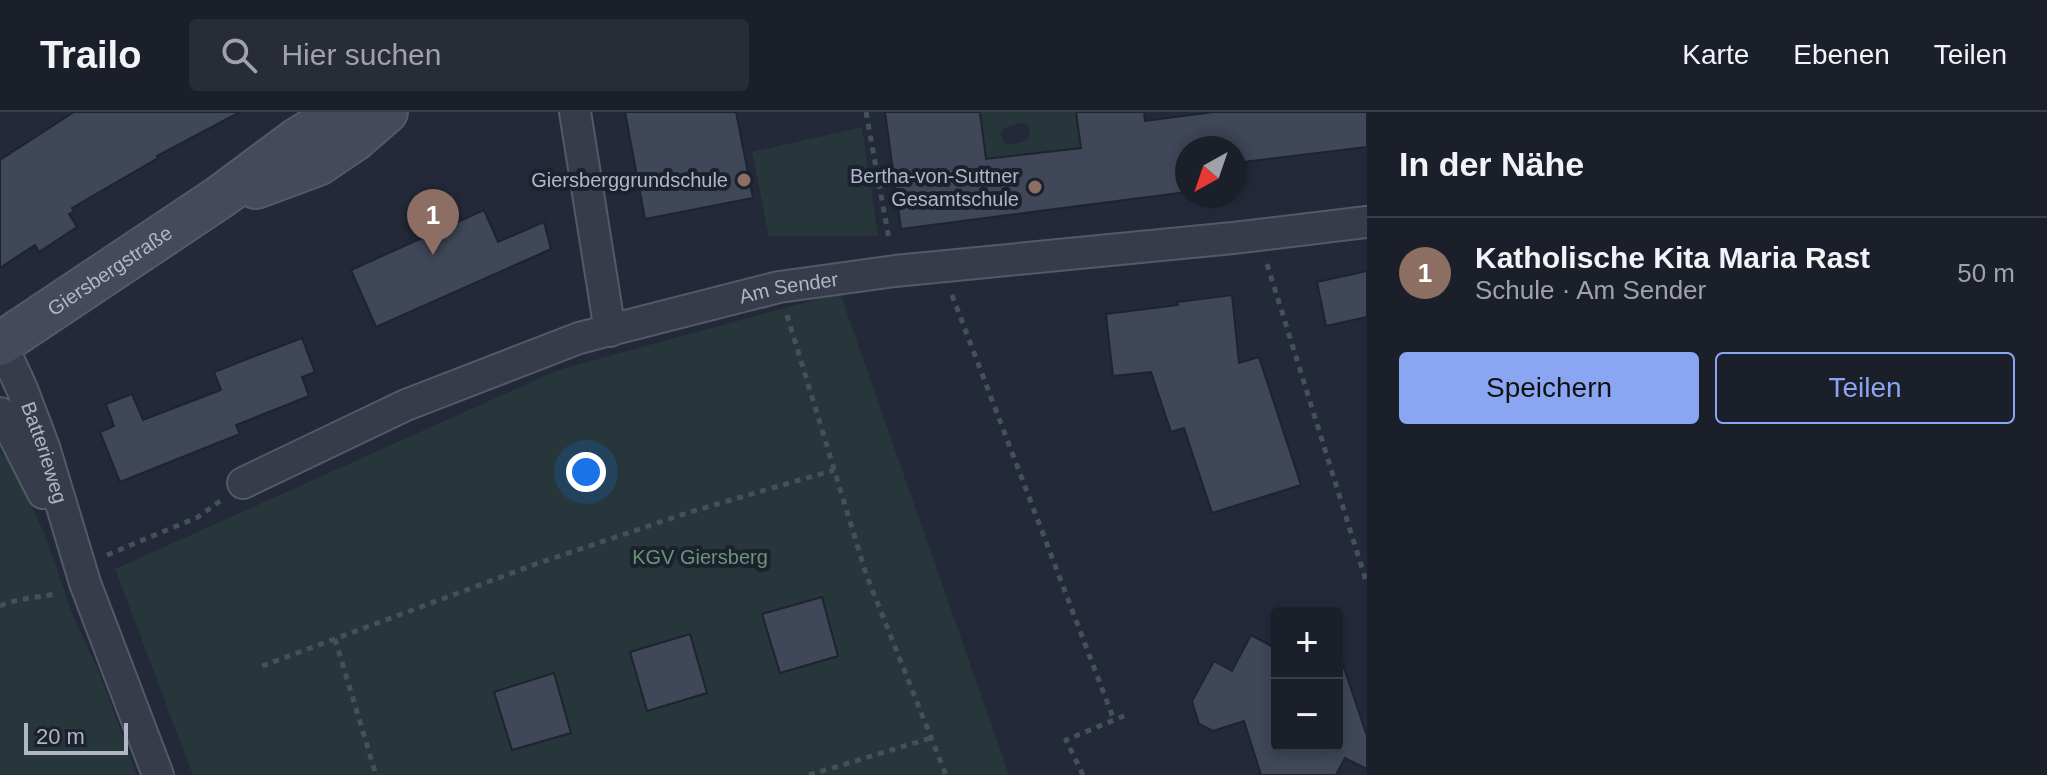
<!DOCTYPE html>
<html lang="de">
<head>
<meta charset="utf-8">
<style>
	body { margin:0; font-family:Helvetica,sans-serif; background:#272c36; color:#f1f3f6 }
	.controls { position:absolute; right:24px; bottom:24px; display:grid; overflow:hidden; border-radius:8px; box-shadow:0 4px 12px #0003 }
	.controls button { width:72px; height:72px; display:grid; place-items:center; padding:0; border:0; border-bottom:2px solid #383d47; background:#1a1f2a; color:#f1f3f6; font:40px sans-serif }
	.compass { position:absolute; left:1175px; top:24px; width:72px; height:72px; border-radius:50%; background:#1a1f2a; box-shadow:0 4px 12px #0003; rotate:220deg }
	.scale { position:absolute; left:24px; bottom:20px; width:104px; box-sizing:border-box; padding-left:8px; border:4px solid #b1b6c5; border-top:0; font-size:22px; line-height:28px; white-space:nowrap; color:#b1b6c5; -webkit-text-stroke:6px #1c212e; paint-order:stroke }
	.you { position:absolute; left:586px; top:360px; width:28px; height:28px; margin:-20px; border:6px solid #fff; border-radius:50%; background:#1a73e8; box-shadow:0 0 0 12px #1a73e833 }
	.badge { display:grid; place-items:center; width:52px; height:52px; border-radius:50%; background:#8aa5f1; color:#fff; font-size:26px; font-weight:700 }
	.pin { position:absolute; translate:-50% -66px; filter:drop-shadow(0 2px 4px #0008) }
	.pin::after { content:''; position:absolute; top:42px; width:28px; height:24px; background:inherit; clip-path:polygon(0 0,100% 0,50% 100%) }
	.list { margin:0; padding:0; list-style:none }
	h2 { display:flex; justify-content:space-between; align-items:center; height:104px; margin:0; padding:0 32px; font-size:34px }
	h2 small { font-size:26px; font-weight:400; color:#9fa2a8 }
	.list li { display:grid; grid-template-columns:52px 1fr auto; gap:24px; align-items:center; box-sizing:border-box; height:112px; padding:0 32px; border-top:2px solid #383d47 }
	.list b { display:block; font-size:30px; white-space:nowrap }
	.list p { margin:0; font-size:26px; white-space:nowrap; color:#9fa2a8 }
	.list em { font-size:26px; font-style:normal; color:#9fa2a8 }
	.actions { display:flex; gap:16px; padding:24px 32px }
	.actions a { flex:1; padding:18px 0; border:2px solid #8aa5f1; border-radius:8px; text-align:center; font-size:28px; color:#8aa5f1 }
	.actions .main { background:#8aa5f1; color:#111 }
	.icon { flex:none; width:44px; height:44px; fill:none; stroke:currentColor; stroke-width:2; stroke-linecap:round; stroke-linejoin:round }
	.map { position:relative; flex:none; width:1367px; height:663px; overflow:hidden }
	header { display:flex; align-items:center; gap:48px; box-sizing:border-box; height:112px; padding:0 40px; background:#1a1f2a; border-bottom:2px solid #383d47 }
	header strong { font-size:38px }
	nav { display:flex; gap:44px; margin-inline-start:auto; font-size:28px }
	.search { width:560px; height:72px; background:#272c36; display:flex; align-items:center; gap:20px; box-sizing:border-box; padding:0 28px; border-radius:8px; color:#9fa2a8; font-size:30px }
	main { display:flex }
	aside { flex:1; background:#1a1f2a }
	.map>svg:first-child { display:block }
	.green { fill:#26363a; fill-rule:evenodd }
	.building { fill:#3f4758; stroke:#1e2330; stroke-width:2 }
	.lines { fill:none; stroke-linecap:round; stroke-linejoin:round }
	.street-casing { stroke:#545967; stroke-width:34 }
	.secondary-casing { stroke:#545967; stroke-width:46 }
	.path { stroke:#425257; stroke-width:5; stroke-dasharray:6 6; stroke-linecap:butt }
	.street { stroke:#363c49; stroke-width:30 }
	.secondary { stroke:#444a5c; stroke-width:42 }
	.education-dot { fill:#8d6e63; stroke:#1c212e; stroke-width:3 }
	.labels { text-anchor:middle; stroke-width:8; stroke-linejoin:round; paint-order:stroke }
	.poi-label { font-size:20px; fill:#b1b6c5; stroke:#1c212e; text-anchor:end }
	.street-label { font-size:20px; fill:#b1b6c5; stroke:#1c212e }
	.park-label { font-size:20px; fill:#6a9479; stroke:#1c212e }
</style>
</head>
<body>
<header>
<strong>Trailo</strong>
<div class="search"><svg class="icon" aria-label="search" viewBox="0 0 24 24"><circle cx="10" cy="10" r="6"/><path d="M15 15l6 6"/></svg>Hier suchen</div>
<nav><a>Karte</a><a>Ebenen</a><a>Teilen</a></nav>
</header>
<main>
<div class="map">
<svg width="1367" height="663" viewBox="0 0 1367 663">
	<rect width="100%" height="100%" fill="#232938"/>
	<!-- green -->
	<g class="green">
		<path d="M980,0H1076L1081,36L986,47ZM1022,11L1027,13L1030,20L1028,27L1022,30L1008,33C991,19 1008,13 1022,11Z"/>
		<path d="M862,15L878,124H769L752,40Z"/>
		<path d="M840,181L1009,663H193L115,457L558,258Z"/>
		<path d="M0,339L13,354L45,423L72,501L100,563L137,663H0Z"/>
	</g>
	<!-- building -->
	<g class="building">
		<path d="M74,0H240L157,44L158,46L72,96L74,99L69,102L77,115L39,140L35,133L0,156V48Z"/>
		<path d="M625,0H736L753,86L645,107Z"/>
		<path d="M885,0H980L986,47L1081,36L1076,0H1144L1145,9L1214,0H1367V35L1235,51V36H1187V80L901,117Z"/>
		<path d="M484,98L498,130L544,110L551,137L376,215L351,158Z"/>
		<path d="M1367,159V205L1326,214L1317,170Z"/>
		<path d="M1232,183L1239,251L1259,245L1301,373L1212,401L1184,316L1171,320L1151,260L1113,264L1106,202L1178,193L1177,190Z"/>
		<path d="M302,226L315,260L302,265L309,284L236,313L240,322L120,370L100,320L114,314L106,292L132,282L143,308L221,278L214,260Z"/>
		<path d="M822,485L838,544L780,561L762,502Z"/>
		<path d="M690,522L707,581L647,599L630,540Z"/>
		<path d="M1251,523L1277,537V633H1337V551L1342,550L1367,624V657L1345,646L1336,663H1261L1244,609L1213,619L1199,612L1192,589L1214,549L1232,559Z"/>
		<path d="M554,561L571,621L512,638L494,580Z"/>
	</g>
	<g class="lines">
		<defs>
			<g id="street">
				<path d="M575,0L610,219"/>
				<path id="s1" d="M1,231L22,277L44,335L85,471L158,663"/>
				<path d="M0,301L12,320L43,381"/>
				<path id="s2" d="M243,371L406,293L579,226L779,175L895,159L1233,126L1367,110"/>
			</g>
			<g id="secondary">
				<path d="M256,75L318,52L355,27L386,0"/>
				<path id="s3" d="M0,232L220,85L298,27L342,0"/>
			</g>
		</defs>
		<!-- street casing -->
		<use href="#street" class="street-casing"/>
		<!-- secondary casing -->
		<use href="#secondary" class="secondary-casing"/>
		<!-- path -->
		<g class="path">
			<path d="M866,0L889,127"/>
			<path d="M1267,152L1367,472"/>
			<path d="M952,183L1114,608"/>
			<path d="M787,203L866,462L946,663"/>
			<path d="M107,443L198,405L220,389"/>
			<path d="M0,494C18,486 35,486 55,482"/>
			<path d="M335,527L376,663"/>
			<path d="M262,554L536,452L690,400L834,358"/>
			<path d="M809,663L931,626"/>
			<path d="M1083,663L1066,628L1126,603"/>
		</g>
		<!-- street -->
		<use href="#street" class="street"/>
		<!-- secondary -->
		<use href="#secondary" class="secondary"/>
	</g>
	<!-- markers -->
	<g class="education-dot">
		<circle cx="744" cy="68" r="8"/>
		<circle cx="1035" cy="75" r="8"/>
	</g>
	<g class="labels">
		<!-- poi labels -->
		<g class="poi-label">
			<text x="1019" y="71">Bertha-von-Suttner<tspan x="1019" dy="23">Gesamtschule</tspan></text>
			<text x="728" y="75">Giersberggrundschule</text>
		</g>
		<!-- street labels -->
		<g class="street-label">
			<text dy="7" stroke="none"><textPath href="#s3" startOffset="132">Giersbergstraße</textPath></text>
			<text dy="7" stroke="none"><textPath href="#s2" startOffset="582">Am Sender</textPath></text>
			<text dy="7" stroke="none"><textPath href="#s1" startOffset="118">Batterieweg</textPath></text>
		</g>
		<!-- park labels -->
		<g class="park-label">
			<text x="700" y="452">KGV Giersberg</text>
		</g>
	</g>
</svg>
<div class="controls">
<button>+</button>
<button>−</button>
</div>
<svg class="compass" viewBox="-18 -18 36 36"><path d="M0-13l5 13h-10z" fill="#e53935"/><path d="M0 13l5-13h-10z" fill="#9fa2a8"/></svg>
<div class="scale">20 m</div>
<div class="you"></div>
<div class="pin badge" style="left:433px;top:143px;background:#8d6e63">1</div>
</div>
<aside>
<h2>In der Nähe<small></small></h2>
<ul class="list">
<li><span class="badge" style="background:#8d6e63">1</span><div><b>Katholische Kita Maria Rast</b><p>Schule · Am Sender</p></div><em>50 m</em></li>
</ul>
<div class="actions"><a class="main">Speichern</a><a>Teilen</a></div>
</aside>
</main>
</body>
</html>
